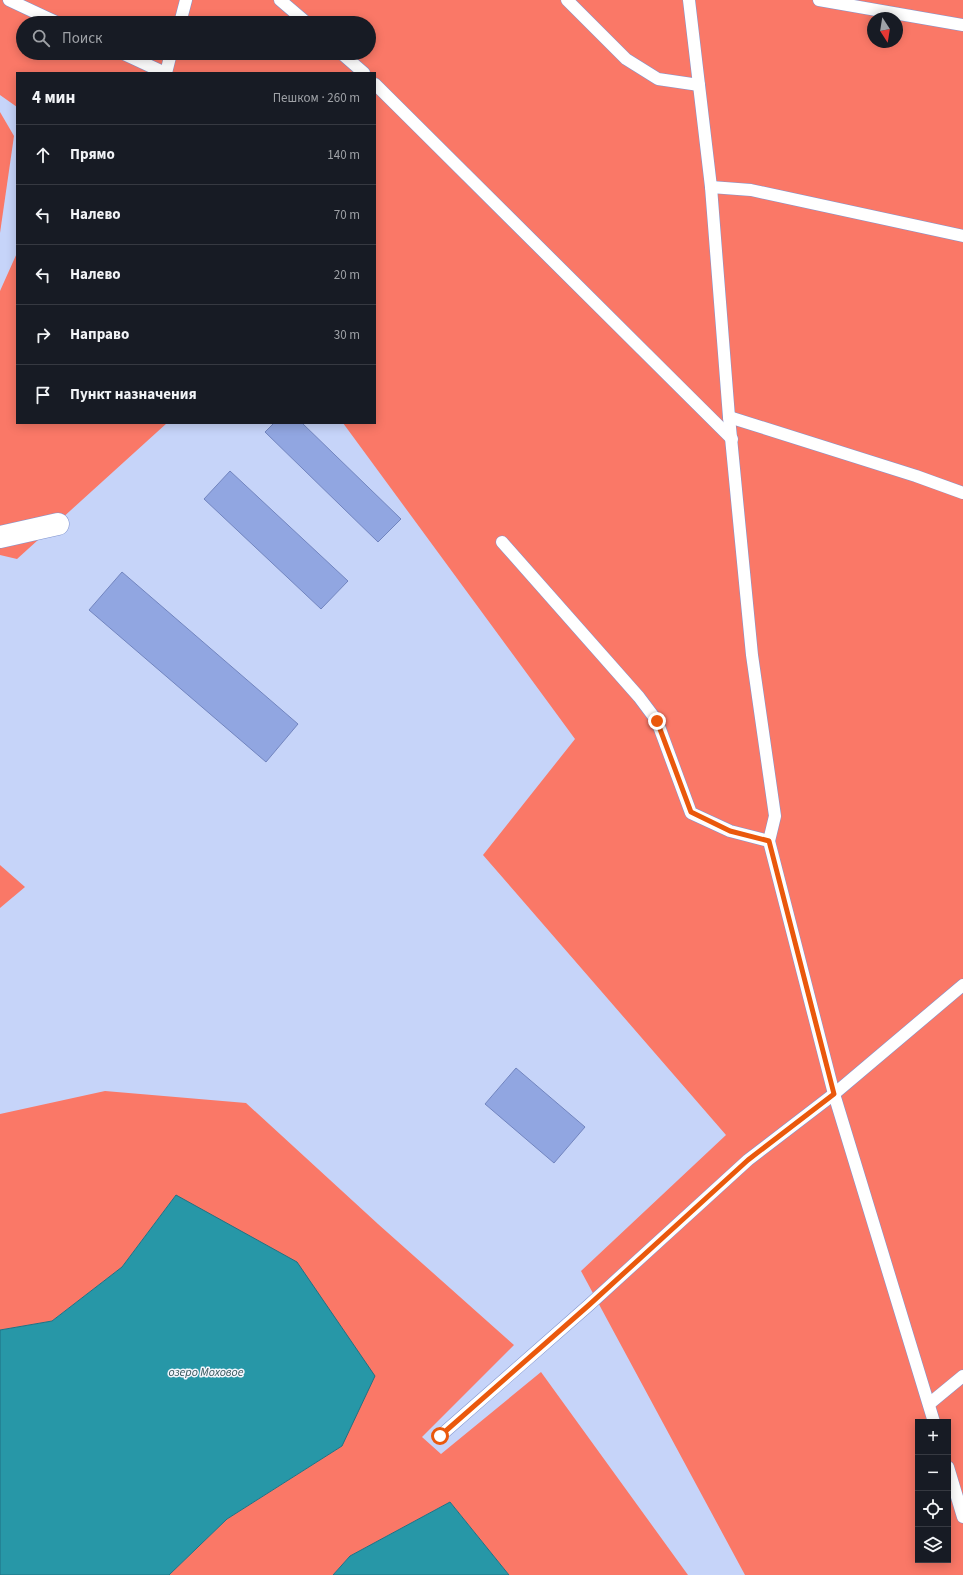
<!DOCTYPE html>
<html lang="ru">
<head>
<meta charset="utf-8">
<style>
	body { margin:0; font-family:"Source Sans 3",sans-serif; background:#20242c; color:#f1f3f6 }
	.controls { position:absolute; right:12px; bottom:12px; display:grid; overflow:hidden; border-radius:0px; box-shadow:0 2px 10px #0003 }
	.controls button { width:36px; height:36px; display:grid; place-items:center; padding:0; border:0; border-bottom:1px solid #363941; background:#171b24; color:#f1f3f6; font:20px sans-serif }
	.compass { position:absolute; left:867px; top:12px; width:36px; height:36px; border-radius:50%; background:#171b24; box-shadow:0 2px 10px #0003; rotate:168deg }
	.stop { position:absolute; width:12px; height:12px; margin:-9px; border:3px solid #ea580c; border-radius:50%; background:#fff }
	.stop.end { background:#ea580c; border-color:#fff; box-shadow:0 1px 4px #0008 }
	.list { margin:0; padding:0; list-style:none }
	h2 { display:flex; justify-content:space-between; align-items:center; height:52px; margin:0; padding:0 16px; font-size:17px }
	h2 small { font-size:13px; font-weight:400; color:#9ea1a6 }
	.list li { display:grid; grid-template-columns:26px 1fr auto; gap:12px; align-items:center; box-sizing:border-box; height:60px; padding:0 16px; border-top:1px solid #363941 }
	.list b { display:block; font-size:15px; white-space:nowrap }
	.list em { font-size:13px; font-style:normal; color:#9ea1a6 }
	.icon { flex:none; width:22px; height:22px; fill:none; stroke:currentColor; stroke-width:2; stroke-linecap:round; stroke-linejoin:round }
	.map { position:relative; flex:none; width:963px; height:1575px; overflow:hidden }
	.search { position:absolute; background:#171b24; box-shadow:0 2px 10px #0003; left:16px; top:16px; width:360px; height:44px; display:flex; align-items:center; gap:10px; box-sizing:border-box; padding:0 14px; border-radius:22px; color:#9ea1a6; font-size:15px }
	.panel { position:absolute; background:#171b24; box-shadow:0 2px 10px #0003; left:16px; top:72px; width:360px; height:352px; border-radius:0px }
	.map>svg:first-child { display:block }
	.green { fill:#fa7867; fill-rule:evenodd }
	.water { fill:#2797a7; stroke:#217183 }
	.building { fill:#91a6e1; stroke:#7285bf }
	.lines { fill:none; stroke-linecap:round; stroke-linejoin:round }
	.service-casing { stroke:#8094ce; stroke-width:13 }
	.minor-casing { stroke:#8094ce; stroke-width:23 }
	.service { stroke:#fff; stroke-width:12 }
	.minor { stroke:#fff; stroke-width:22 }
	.route { stroke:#ea580c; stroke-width:5 }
	.labels { text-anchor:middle; stroke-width:3; stroke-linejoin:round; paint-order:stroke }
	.water-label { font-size:12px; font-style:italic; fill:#38585e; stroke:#f3f5fc }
</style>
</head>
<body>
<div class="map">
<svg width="963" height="1575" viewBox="0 0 963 1575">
	<rect width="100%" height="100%" fill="#c6d4f9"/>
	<!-- green -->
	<g class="green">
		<path d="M0,0H963V1575H745L581,1271L726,1135L483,855L575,739L343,423H375V73H17V107L0,95ZM873,18H897V42H873ZM23,23H369V53H23ZM918,1422H948V1560H918Z"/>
		<path d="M0,112L14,136L0,233Z"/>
		<path d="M17,253V423H167L17,559L0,555V291Z"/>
		<path d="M0,865L25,887L0,908Z"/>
		<path d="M105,1091L246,1103L378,1224L514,1345L422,1437L441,1454L541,1372L688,1575H509L450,1502L350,1556L333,1575H169L227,1519L342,1446L176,1195L122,1267L52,1321L0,1330V1114Z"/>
	</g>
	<!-- water -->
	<g class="water">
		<path d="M176,1195L297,1262L375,1376L342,1446L227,1519L169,1575H0V1330L52,1321L122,1267Z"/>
		<path d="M450,1502L509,1575H333L350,1556Z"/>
	</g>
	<!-- building -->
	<g class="building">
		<path d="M274,423H302L401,519L378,542L265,432Z"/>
		<path d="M230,471L348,581L321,609L204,499Z"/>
		<path d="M122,572L298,724L266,762L89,610Z"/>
		<path d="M516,1068L585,1127L554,1163L485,1104Z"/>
	</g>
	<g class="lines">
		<defs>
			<g id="service">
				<path d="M9,0L58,23"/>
				<path d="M280,0L307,23"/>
				<path d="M567,0L626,59L658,79L699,85"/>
				<path d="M689,0L711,187L729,417L752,655L775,816L769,841L834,1094L934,1422"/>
				<path d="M819,0L963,25"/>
				<path d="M180,23L186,0"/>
				<path d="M122,53L165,73"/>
				<path d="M341,53L364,73"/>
				<path d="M166,73L171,53"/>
				<path d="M375,84L732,439"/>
				<path d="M711,187L751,190L963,236"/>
				<path d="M729,417L916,476L963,493"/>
				<path d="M502,542L639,697L657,721L691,813L730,831L769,841"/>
				<path d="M929,1404L963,1376"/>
				<path d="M440,1436L589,1305L748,1160L834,1094L963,985"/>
				<path d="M948,1467L963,1517"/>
			</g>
			<path id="minor" d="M0,537L58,524"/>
		</defs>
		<!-- service casing -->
		<use href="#service" class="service-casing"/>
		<!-- minor casing -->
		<use href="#minor" class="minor-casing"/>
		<!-- service -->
		<use href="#service" class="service"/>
		<!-- minor -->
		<use href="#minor" class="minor"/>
	</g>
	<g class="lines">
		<!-- route -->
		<path class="route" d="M440,1436L589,1305L748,1160L834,1094L769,841L730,831L691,812L657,721"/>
	</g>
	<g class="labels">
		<!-- water labels -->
		<g class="water-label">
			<text x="206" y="1376">озеро Моховое</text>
		</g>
	</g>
</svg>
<div class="controls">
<button>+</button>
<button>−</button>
<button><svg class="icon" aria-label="locate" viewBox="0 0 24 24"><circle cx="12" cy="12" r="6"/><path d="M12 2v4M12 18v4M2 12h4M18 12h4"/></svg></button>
<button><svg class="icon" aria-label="layers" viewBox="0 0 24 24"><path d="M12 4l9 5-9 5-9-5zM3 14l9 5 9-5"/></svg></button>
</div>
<svg class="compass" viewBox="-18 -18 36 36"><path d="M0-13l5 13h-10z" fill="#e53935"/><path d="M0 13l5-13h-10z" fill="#9ea1a6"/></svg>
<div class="stop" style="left:440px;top:1436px"></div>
<div class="stop end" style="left:657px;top:721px"></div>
<div class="search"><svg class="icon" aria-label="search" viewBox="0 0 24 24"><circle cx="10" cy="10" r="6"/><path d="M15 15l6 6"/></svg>Поиск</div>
<section class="panel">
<h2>4 мин<small>Пешком · 260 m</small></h2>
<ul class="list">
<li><svg class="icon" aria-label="ahead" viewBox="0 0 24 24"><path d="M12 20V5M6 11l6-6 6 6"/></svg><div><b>Прямо</b></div><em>140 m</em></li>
<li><svg class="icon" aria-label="left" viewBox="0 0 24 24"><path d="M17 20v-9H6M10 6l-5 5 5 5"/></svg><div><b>Налево</b></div><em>70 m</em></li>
<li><svg class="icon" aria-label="left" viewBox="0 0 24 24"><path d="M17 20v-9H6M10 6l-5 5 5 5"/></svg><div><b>Налево</b></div><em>20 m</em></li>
<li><svg class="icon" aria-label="right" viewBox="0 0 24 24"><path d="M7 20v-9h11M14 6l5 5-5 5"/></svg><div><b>Направо</b></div><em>30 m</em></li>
<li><svg class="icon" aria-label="arrive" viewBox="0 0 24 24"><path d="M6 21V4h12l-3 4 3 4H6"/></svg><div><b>Пункт назначения</b></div></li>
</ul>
</section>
</div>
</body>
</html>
